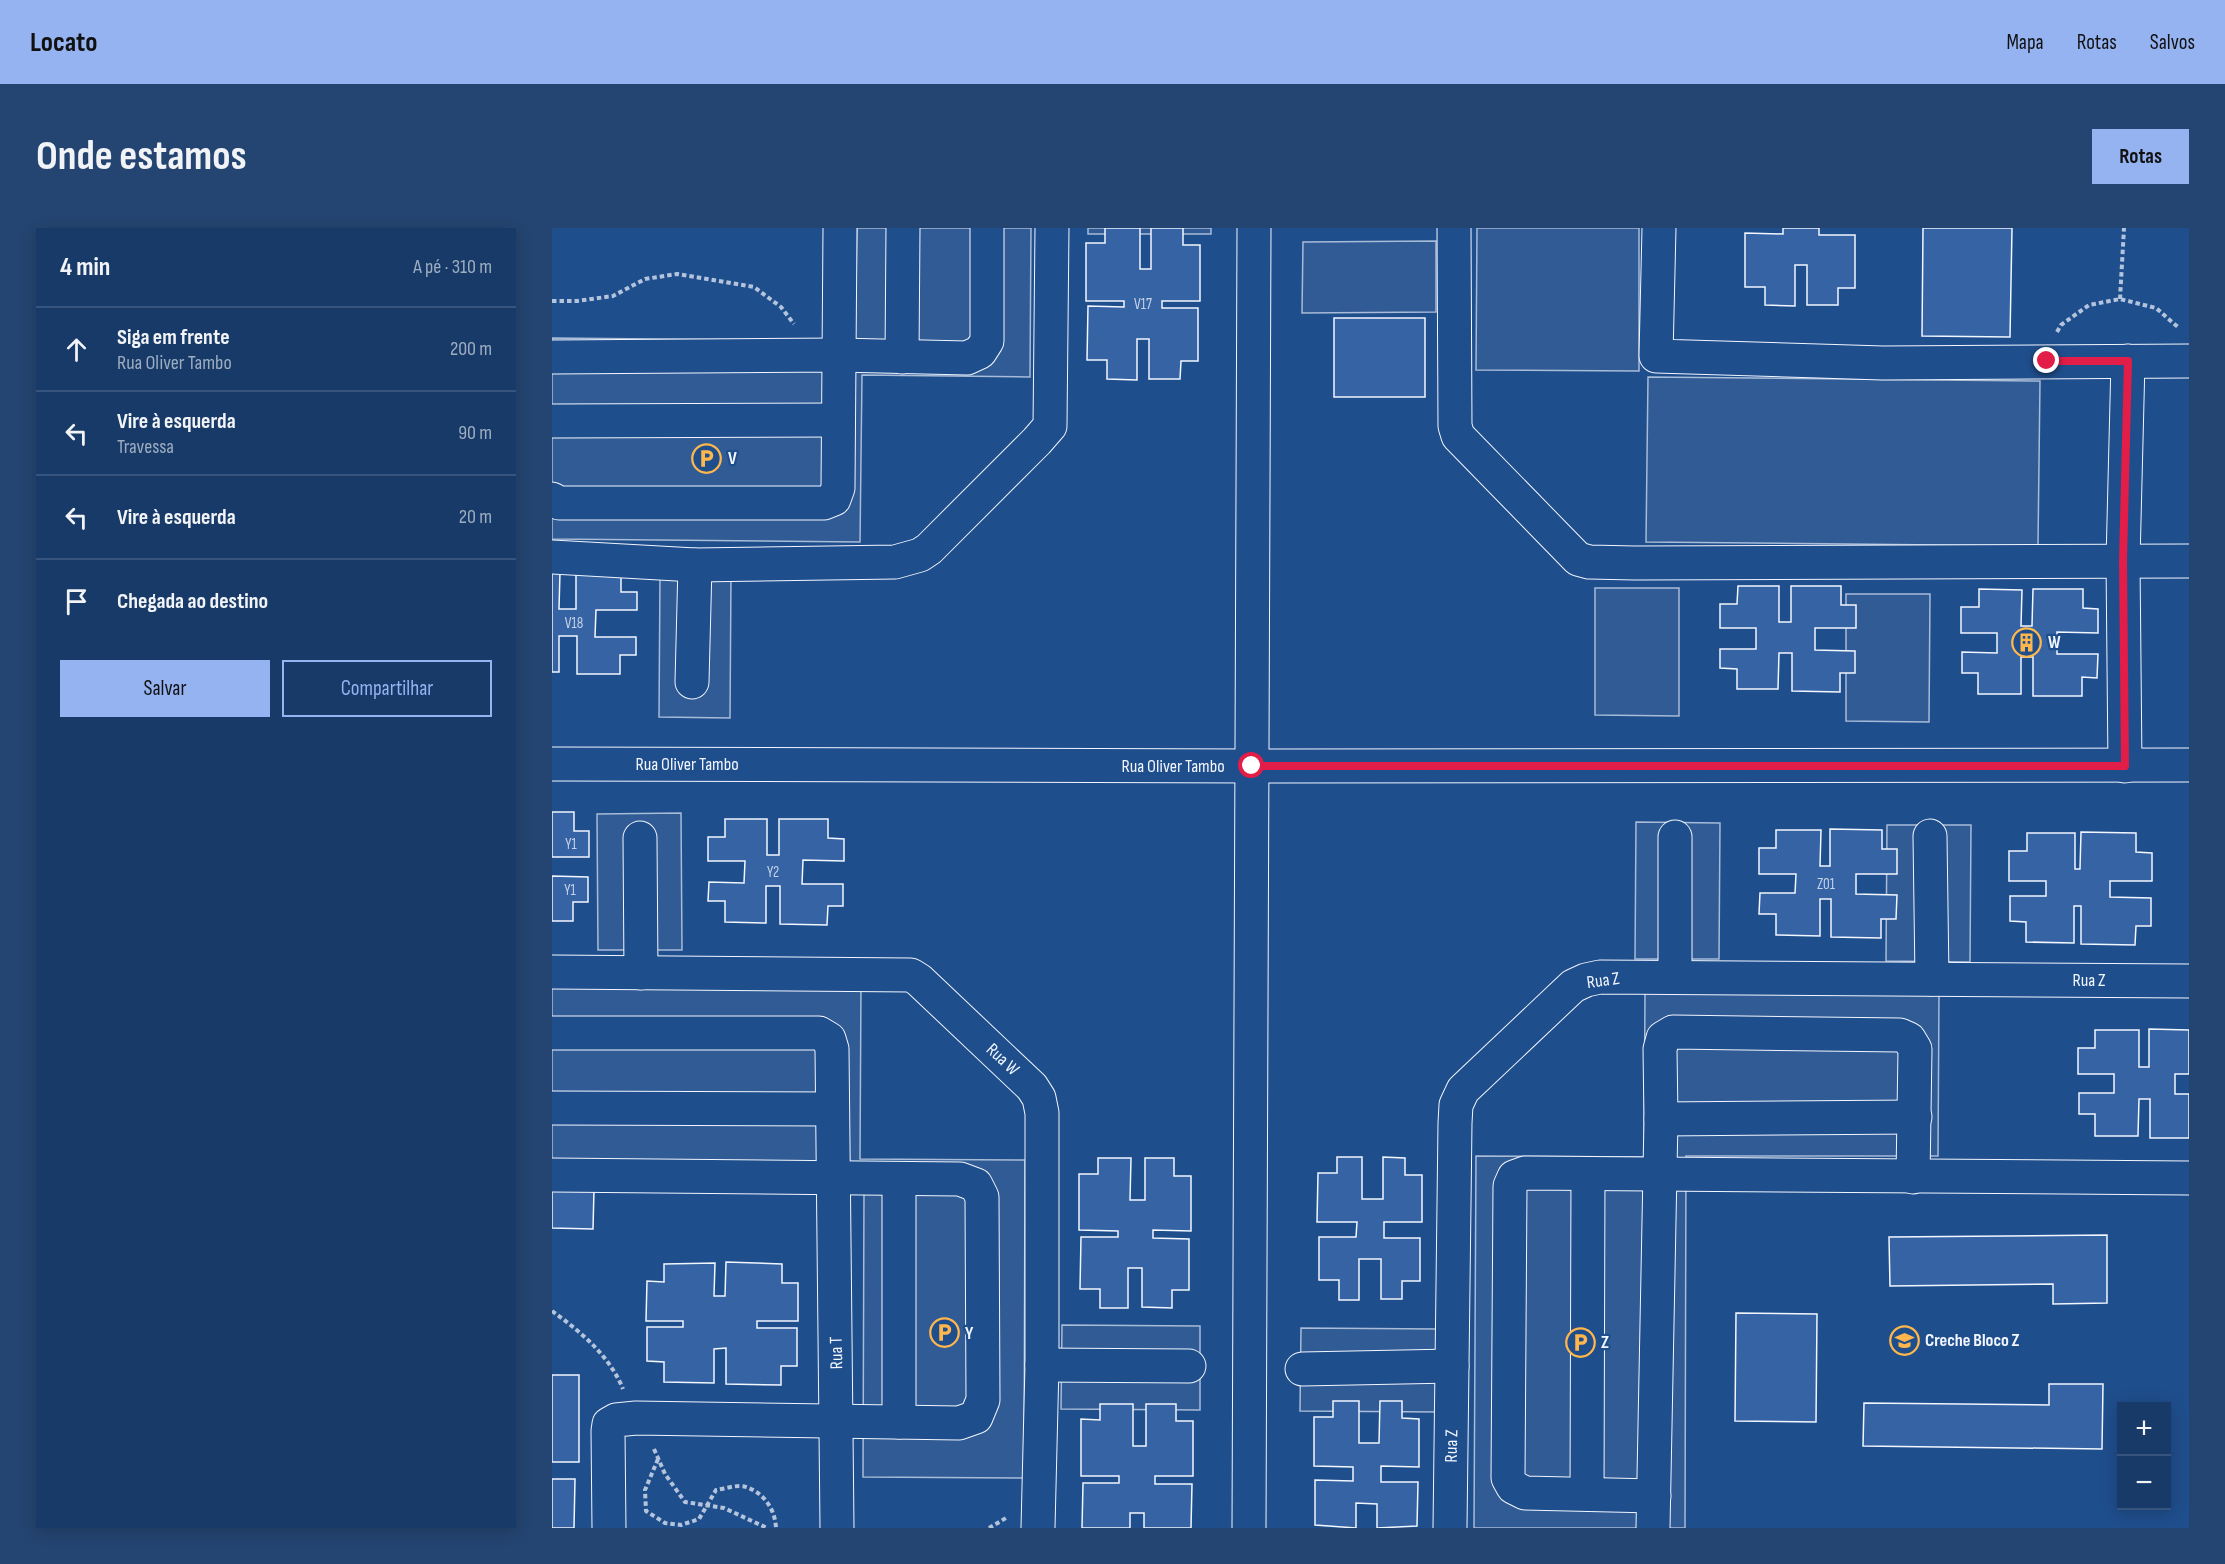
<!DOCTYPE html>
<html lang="pt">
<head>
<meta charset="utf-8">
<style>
	body { margin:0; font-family:"Sofia Sans Condensed",sans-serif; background:#244571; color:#f1f3f6 }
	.controls { position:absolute; right:18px; bottom:18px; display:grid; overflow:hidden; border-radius:0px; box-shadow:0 3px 15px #0003 }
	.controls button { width:54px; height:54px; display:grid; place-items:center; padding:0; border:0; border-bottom:2px solid #36547d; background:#173a69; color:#f1f3f6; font:30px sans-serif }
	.stop { position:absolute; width:18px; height:18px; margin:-14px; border:4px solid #e11d48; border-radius:50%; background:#fff }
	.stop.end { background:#e11d48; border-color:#fff; box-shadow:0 2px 6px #0008 }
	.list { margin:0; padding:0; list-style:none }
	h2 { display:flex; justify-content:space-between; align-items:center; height:78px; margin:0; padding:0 24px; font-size:26px }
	h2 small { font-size:20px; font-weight:400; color:#9eadc0 }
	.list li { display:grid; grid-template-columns:39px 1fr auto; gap:18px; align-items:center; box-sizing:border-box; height:84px; padding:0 24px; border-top:2px solid #36547d }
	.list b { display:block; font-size:22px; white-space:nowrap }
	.list p { margin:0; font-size:20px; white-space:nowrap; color:#9eadc0 }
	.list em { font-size:20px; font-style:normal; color:#9eadc0 }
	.actions { display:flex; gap:12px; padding:18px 24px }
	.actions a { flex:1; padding:14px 0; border:2px solid #95b2f1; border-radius:0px; text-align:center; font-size:21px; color:#95b2f1 }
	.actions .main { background:#95b2f1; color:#111 }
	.icon { flex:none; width:33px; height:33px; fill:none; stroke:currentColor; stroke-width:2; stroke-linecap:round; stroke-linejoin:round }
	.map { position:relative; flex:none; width:1637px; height:1300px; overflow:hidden; border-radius:0px }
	header { display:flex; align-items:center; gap:36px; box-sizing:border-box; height:84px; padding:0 30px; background:#95b2f1; color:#111 }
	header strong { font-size:28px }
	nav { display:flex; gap:33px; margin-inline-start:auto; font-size:21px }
	.intro { display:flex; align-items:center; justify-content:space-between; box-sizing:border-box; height:144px; padding:0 36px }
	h1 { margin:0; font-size:42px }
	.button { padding:15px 27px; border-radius:0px; background:#95b2f1; color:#111; font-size:21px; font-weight:700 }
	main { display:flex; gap:36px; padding:0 36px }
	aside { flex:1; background:#173a69; border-radius:0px; box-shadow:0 3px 15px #0003 }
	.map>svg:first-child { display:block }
	.parking { fill:#305b95; stroke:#a8bbd7; stroke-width:1.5 }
	.building { fill:#3563a3; stroke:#f2f6ff; stroke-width:1.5 }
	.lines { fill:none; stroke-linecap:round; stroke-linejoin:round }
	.minor-casing { stroke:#f2f6ff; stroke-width:35 }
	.path { stroke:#b3c4dc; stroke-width:4; stroke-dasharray:4.5 3; stroke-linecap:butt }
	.minor { stroke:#1f4e8c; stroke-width:33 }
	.route { stroke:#e11d48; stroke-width:8 }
	.labels { text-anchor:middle; stroke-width:4.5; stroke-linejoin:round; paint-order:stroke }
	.number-label { font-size:15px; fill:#c3d1e8 }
	.poi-label { font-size:18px; font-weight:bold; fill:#f2f6ff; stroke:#1f4e8c; text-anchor:start }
	.street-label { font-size:18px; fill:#f2f6ff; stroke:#1f4e8c }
</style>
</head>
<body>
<header>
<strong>Locato</strong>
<nav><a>Mapa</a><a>Rotas</a><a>Salvos</a></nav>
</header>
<div class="intro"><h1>Onde estamos</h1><a class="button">Rotas</a></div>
<main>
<aside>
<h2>4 min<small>A pé · 310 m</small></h2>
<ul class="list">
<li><svg class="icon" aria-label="ahead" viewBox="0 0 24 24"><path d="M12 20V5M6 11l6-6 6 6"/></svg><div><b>Siga em frente</b><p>Rua Oliver Tambo</p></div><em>200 m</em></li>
<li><svg class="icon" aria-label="left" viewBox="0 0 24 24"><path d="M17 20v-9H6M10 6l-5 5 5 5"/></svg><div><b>Vire à esquerda</b><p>Travessa</p></div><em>90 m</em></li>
<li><svg class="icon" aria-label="left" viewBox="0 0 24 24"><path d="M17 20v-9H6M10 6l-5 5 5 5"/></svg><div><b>Vire à esquerda</b></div><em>20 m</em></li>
<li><svg class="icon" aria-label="arrive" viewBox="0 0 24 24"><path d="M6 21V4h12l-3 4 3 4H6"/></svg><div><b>Chegada ao destino</b></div></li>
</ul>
<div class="actions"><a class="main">Salvar</a><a>Compartilhar</a></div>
</aside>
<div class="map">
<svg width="1637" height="1300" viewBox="0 0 1637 1300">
	<rect width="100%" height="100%" fill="#1f4e8c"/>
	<!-- parking -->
	<g class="parking">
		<path d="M305,0H479L478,149L310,147L308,314L0,311V110L303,113Z"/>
		<rect x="536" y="0" width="123" height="6"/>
		<path d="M925,0H1087V143L924,142Z"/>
		<path d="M884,13V84L750,85L751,14Z"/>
		<path d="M1096,149L1488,153L1486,318L1094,314Z"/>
		<path d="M108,345L179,346L178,490L107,489Z"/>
		<path d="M1043,360H1127V488L1043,487Z"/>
		<path d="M1294,366H1378L1377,494L1294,493Z"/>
		<path d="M129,585L130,722H46L45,586Z"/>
		<path d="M1084,594L1168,595L1167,731H1083Z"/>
		<path d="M1335,597H1419L1418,734L1334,733Z"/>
		<path d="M0,754L309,755L308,931L473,932L472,1250L311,1249L312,962L0,961Z"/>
		<path d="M1093,765L1387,766L1386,928H1134L1133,1300H922L924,928L1092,929Z"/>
		<path d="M510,1097L648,1098V1182L509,1181Z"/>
		<path d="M749,1100L887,1101L886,1184L748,1183Z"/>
	</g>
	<!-- building -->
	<g class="building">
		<path d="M553,0H588V41H599V0H631V17H648V73H610V80H646V133H629L628,151H597V111H585V152L555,151V132H535L536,78L572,79V73H534V15H553Z"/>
		<path d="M1231,0H1267V7H1303V60H1286V77H1255V37H1243V78L1213,77V59H1193V5L1231,6Z"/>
		<path d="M1371,0H1460L1458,109L1370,108Z"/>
		<rect x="782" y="90" width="91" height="79"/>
		<path d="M0,344H8L7,381H24V344H69V364H85V382H44L43,409H84V427H68V446H25V408H7V444H0Z"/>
		<path d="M1186,358H1227V394H1239V358H1289V377H1304V400H1263V422L1303,423V445H1288V464L1240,463V425H1227L1226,461H1185V441L1168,440V421H1204V400H1168V376H1185Z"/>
		<path d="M1427,361L1470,362L1469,398H1480L1481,361H1531V380L1546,381V405L1505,404V426H1546L1545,450L1530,449V468H1481V429H1469V466H1426V445H1410V424L1445,425V405H1409V379H1427Z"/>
		<path d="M0,584H22V603H37V629H0Z"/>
		<path d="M173,591H215V627H227V591H276V610L292,611V633L251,632L250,656H291V678H276L275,697L228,696V658H214V695L173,694V673H156L157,654L192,655L193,633H156V609H173Z"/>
		<path d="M1278,601L1330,602V621H1345V646H1304V666L1345,667L1344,691H1329V710L1279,709V671H1268V708L1224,707V686H1207L1208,665H1243L1244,646H1207V620H1224V602H1269L1268,638H1278Z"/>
		<path d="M1529,604L1584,605V624L1600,625V653H1558V669L1599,670V698H1584L1583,717L1529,716V678H1522V715L1474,714V694L1458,693V668H1494V653H1457V623H1475V605H1523V641H1528Z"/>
		<path d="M0,648L36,649V674H21V693H0Z"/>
		<path d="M1597,801L1637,802V846H1623V866H1637V910H1598V871H1587L1586,908H1543V886H1527V865H1562V846H1526V820H1543V802H1587V839H1597Z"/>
		<path d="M785,929H810V971H831V929L853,930V947H870V994H832V1010H868V1053H850V1071H829V1031H807V1072H787V1052H767V1009H804L805,994H765L766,945H785Z"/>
		<path d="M546,930H579L578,972H593V930H622V948H639V1003L601,1002V1010L637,1011V1062H620V1080L590,1079V1040H576V1080H548V1061H528L529,1009H566V1003L527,1002V946H546Z"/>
		<path d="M0,961H42L41,1001L0,1000Z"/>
		<path d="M1555,1007V1075L1501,1076V1056L1338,1058L1337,1009Z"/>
		<path d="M174,1034L230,1036V1055H246V1093H205V1100H245V1138H229V1157L174,1156V1120L162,1121V1155L112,1154V1134L95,1133V1099H131V1093H94L95,1053L112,1054V1036L163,1035L162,1068H173Z"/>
		<path d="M1184,1085L1265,1086L1264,1194L1183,1193Z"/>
		<rect x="0" y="1147" width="27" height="87"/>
		<path d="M1497,1156H1551L1550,1221L1311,1218L1312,1175L1497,1177Z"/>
		<path d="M781,1173H807V1215H827L828,1173H850V1190L867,1191V1239L829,1238V1254H866L865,1298L825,1300V1276L804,1275V1300L763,1297V1252L801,1253V1239L762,1238V1189H781Z"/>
		<path d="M548,1176H581V1218H594V1176H624V1193H641V1248H603V1256H640L639,1300H592V1285H578V1300H530L531,1255H567V1248H529V1191L548,1192Z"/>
		<path d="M0,1251H23L22,1300H0Z"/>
	</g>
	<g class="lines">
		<defs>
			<g id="minor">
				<path d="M902,0L903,198L906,208L1026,331L1037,334L1083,335L1637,333"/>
				<path d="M1107,0L1104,128L1331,135L1637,133"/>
				<path d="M0,129L286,127L415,130L428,124L435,113V0"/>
				<path d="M350,129L351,0"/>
				<path d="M0,193L286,192"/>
				<path d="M0,271L7,275H272L282,271L286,260L288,0"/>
				<path d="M0,329L143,337L343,334L368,327L377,321L485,213L498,198L500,0"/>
				<path d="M140,454L143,337"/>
				<path d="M0,536L700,538L1637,537"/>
				<path d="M1573,538L1571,333L1576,133"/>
				<path d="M1378,608L1380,751"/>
				<path d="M88,610L89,745"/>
				<path d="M0,744L359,747L367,752L480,859L487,870L490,885V1137L486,1300"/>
				<path d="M1123,749V609"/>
				<path d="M0,805H267L277,811L280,821L285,1300"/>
				<path d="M0,880L280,881"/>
				<path d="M1109,891L1363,889"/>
				<path d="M0,947L408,951L424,957L430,969L431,1172L424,1189L407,1195L84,1190L64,1192L57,1196L56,1203L57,1300"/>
				<path d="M490,1137L637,1138"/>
				<path d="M750,1141L900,1138"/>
				<path d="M347,1194V951"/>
				<path d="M1035,1266L1036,946"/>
				<path d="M1102,1268L973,1265L961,1259L956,1250L958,958L962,949L973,945L1637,950"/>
				<path d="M697,1300L702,0"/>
				<path d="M898,1300L903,895L904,877L911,862L1021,758L1034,752L1048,749L1637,753"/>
				<path d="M1101,1300L1109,891L1108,821L1111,810L1121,804L1348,807L1357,811L1363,821L1361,949"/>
			</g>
		</defs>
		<!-- minor casing -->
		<use href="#minor" class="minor-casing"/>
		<!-- path -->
		<g class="path">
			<path d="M1568,71L1572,0"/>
			<path d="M0,73H25L61,68L93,51L125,46L202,59L229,79L242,96"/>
			<path d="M1505,104L1509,97L1537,77L1568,71L1604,80L1627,100"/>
			<path d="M0,1083C29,1104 57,1127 71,1161"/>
			<path d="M102,1221L113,1246L133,1274L172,1280L215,1300"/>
			<path d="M106,1231L93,1262L94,1283L113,1295L129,1297L147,1291L164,1262C172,1261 186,1256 194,1259C212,1265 223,1281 224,1300"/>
			<path d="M437,1300L454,1290"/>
		</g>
		<!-- minor -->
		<use href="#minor" class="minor"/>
	</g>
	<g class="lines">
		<!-- route -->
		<path class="route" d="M700,538H1573L1571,333L1576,133H1495"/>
	</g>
	<!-- icons -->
	<defs>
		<symbol id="parking-ring" viewBox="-11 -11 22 22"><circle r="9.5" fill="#1f4e8c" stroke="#ffb74d" stroke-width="1.5"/><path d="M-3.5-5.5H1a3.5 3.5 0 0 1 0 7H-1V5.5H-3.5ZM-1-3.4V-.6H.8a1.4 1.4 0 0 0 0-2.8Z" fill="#ffb74d"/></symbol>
		<symbol id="building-ring" viewBox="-11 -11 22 22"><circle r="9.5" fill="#1f4e8c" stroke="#ffb74d" stroke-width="1.5"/><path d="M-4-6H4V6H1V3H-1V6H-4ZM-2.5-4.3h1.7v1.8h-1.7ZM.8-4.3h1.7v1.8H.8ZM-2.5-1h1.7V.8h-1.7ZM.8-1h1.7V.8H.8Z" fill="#ffb74d"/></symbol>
		<symbol id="school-ring" viewBox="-11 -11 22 22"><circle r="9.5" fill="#1f4e8c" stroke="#ffb74d" stroke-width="1.5"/><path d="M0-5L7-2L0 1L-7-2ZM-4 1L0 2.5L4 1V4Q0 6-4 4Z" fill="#ffb74d"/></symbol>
	</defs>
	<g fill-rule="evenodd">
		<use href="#parking-ring" x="138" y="214" width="33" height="33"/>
		<use href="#building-ring" x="1458" y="398" width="33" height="33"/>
		<use href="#parking-ring" x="376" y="1088" width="33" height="33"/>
		<use href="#school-ring" x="1336" y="1096" width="33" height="33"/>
		<use href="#parking-ring" x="1012" y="1098" width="33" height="33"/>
	</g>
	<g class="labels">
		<!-- number labels -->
		<g class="number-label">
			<text x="591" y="81">V17</text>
			<text x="22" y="400">V18</text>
			<text x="19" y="621">Y1</text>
			<text x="221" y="649">Y2</text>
			<text x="1274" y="661">Z01</text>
			<text x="18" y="667">Y1</text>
		</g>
		<!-- poi labels -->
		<g class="poi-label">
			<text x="176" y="236">V</text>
			<text x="1496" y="420">W</text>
			<text x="413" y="1111">Y</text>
			<text x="1373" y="1118">Creche Bloco Z</text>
			<text x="1049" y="1120">Z</text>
		</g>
		<!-- street labels -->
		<g class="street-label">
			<text x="135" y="542">Rua Oliver Tambo</text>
			<text x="621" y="544">Rua Oliver Tambo</text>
			<text transform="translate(1051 752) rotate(-8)" y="6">Rua Z</text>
			<text x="1537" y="758">Rua Z</text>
			<text transform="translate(451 831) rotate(43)" y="6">Rua W</text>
			<text transform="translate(284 1125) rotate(-91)" y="6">Rua T</text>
			<text transform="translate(899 1218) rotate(-89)" y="6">Rua Z</text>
		</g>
	</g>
</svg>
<div class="controls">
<button>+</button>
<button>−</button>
</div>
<div class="stop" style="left:700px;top:538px"></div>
<div class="stop end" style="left:1495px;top:133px"></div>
</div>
</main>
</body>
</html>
